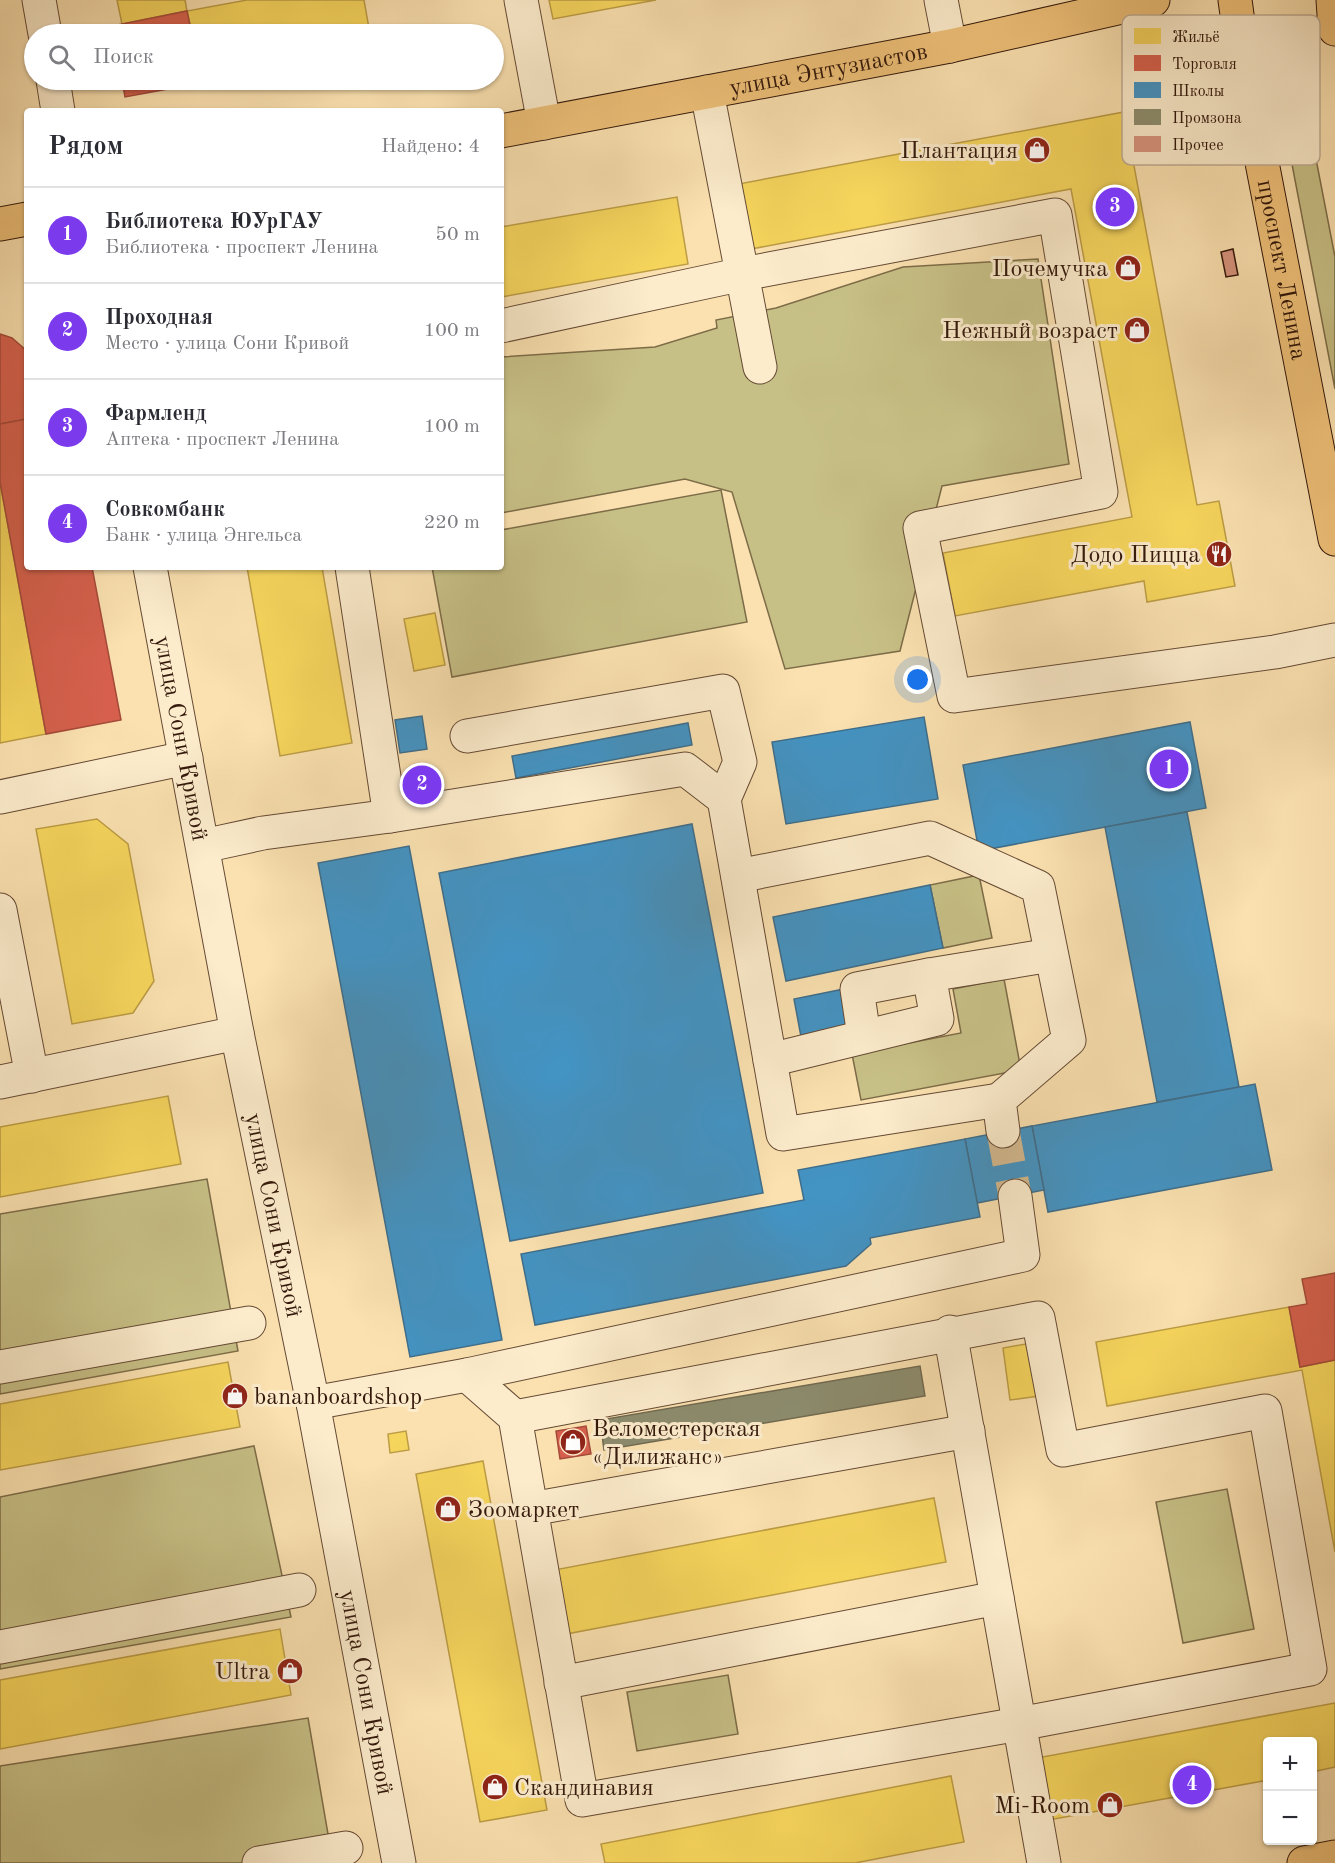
<!DOCTYPE html>
<html lang="ru">
<head>
<meta charset="utf-8">
<style>
	body { margin:0; font-family:"Old Standard TT",serif; background:#f2f2f3; color:#2b2b33 }
	.controls { position:absolute; right:18px; bottom:18px; display:grid; overflow:hidden; border-radius:6px; box-shadow:0 2px 4px #0004 }
	.controls button { width:54px; height:54px; display:grid; place-items:center; padding:0; border:0; border-bottom:2px solid #e1e1e2; background:#fff; color:#2b2b33; font:30px sans-serif }
	.you { position:absolute; left:918px; top:680px; width:21px; height:21px; margin:-15px; border:4px solid #fff; border-radius:50%; background:#1a73e8; box-shadow:0 0 0 9px #1a73e833 }
	.badge { display:grid; place-items:center; width:39px; height:39px; border-radius:50%; background:#7c3aed; color:#fff; font-size:20px; font-weight:700 }
	.pin { position:absolute; translate:-50% -50%; border:3px solid #fff; box-shadow:0 2px 6px #0006 }
	.list { margin:0; padding:0; list-style:none }
	h2 { display:flex; justify-content:space-between; align-items:center; height:78px; margin:0; padding:0 24px; font-size:26px }
	h2 small { font-size:20px; font-weight:400; color:#7c7c81 }
	.list li { display:grid; grid-template-columns:39px 1fr auto; gap:18px; align-items:center; box-sizing:border-box; height:96px; padding:0 24px; border-top:2px solid #e1e1e2 }
	.list b { display:block; font-size:22px; white-space:nowrap }
	.list p { margin:0; font-size:20px; white-space:nowrap; color:#7c7c81 }
	.list em { font-size:20px; font-style:normal; color:#7c7c81 }
	.icon { flex:none; width:33px; height:33px; fill:none; stroke:currentColor; stroke-width:2; stroke-linecap:round; stroke-linejoin:round }
	.map { position:relative; flex:none; width:1335px; height:1863px; overflow:hidden }
	.search { position:absolute; background:#fff; box-shadow:0 2px 4px #0004; left:24px; top:24px; width:480px; height:66px; display:flex; align-items:center; gap:15px; box-sizing:border-box; padding:0 21px; border-radius:33px; color:#7c7c81; font-size:22px }
	.panel { position:absolute; background:#fff; box-shadow:0 2px 4px #0004; left:24px; top:108px; width:480px; height:462px; border-radius:6px }
	.map>svg:first-child { display:block }
	.green { fill:#c7c086; stroke:#7d6c48; stroke-width:1.5 }
	.homes { fill:#f6d55c; stroke:#bc9c44; stroke-width:1.5 }
	.shops { fill:#d6604d; stroke:#a54a39; stroke-width:1.5 }
	.schools { fill:#4393c3; stroke:#3e6e8c; stroke-width:1.5 }
	.industry { fill:#8c8c6e; stroke:#716950; stroke-width:1.5 }
	.building { fill:#d6937d; stroke:#33180b; stroke-width:1.5 }
	.lines { fill:none; stroke-linecap:round; stroke-linejoin:round }
	.minor-tunnel { stroke:#d3b98f; stroke-width:33; stroke-dasharray:33 16; stroke-linecap:butt }
	.minor-casing { stroke:#654a34; stroke-width:35 }
	.major-casing { stroke:#33180b; stroke-width:35 }
	.minor { stroke:#fceccc; stroke-width:33 }
	.major { stroke:#eec078; stroke-width:33 }
	.labels { text-anchor:middle; stroke-width:6; stroke-linejoin:round; paint-order:stroke }
	.street-label { font-size:24px; fill:#33180b; stroke:#fceccc }
	.poi-label { font-size:24px; fill:#33180b; stroke:#fceccc; text-anchor:end }
	.key { fill:#fceccc; stroke:#c0ac92; stroke-width:1.5 }
	.key-label { font-size:16px; fill:#33180b }
</style>
</head>
<body>
<div class="map">
<svg width="1335" height="1863" viewBox="0 0 1335 1863">
	<rect width="100%" height="100%" fill="#fbe1b0"/>
	<filter id="stains"><feTurbulence type="fractalNoise" baseFrequency=".00333" numOctaves="4"/><feColorMatrix values="0 0 0 0 .2 0 0 0 0 .09 0 0 0 0 .02 0 0 0 .5 -.17"/></filter>
	<radialGradient id="worn" r=".72"><stop offset=".6" stop-color="#630" stop-opacity="0"/><stop offset="1" stop-color="#630" stop-opacity=".3"/></radialGradient>
	<!-- green -->
	<g class="green">
		<path d="M1302,87L1335,257V389L1278,91Z"/>
		<path d="M1038,259L1069,464L942,486L900,651L785,669L732,492L685,479L501,513V357L655,347L717,328L716,320L776,308L903,267Z"/>
		<path d="M721,490L747,622L452,677L432,567H501V530Z"/>
		<path d="M979,875L992,938L943,948L930,885Z"/>
		<path d="M1004,979L1021,1070L861,1100L852,1054L961,1033L953,989Z"/>
		<path d="M207,1179L238,1351L0,1394V1214Z"/>
		<path d="M254,1446L291,1617L0,1669V1497Z"/>
		<path d="M1227,1489L1254,1629L1183,1643L1156,1502Z"/>
		<path d="M728,1675L738,1734L637,1751L627,1692Z"/>
		<path d="M308,1718L333,1863H0V1766Z"/>
	</g>
	<!-- homes -->
	<g class="homes">
		<path d="M117,0H185L187,11L122,24Z"/>
		<path d="M247,0H364L370,34H192L187,11Z"/>
		<path d="M549,0H656L553,19Z"/>
		<path d="M1124,112L1197,505L1219,501L1235,586L1147,602L1144,581L955,616L943,553L1132,517L1071,189L746,250L733,185Z"/>
		<path d="M677,197L688,264L501,297V227Z"/>
		<path d="M0,482L46,734L0,743Z"/>
		<path d="M247,567H322L352,743L280,756Z"/>
		<path d="M435,613L445,665L414,671L404,619Z"/>
		<path d="M97,819L128,844L154,981L133,1013L72,1024L36,829Z"/>
		<path d="M168,1096L181,1164L0,1197V1127Z"/>
		<path d="M1289,1307L1300,1367L1335,1360V1552L1302,1370L1107,1406L1096,1342Z"/>
		<path d="M1031,1343L1039,1396L1010,1400L1003,1348Z"/>
		<path d="M228,1362L240,1427L0,1470V1404Z"/>
		<path d="M406,1431L409,1450L390,1453L388,1434Z"/>
		<path d="M483,1461L547,1810L480,1822L416,1474Z"/>
		<path d="M934,1498L946,1562L561,1635L549,1571Z"/>
		<path d="M280,1629L291,1695L0,1749V1680Z"/>
		<path d="M1335,1703V1767L1312,1772V1742H1268V1780L1049,1820L1037,1758Z"/>
		<path d="M951,1776L964,1842L855,1863H605L601,1844Z"/>
	</g>
	<!-- shops -->
	<g class="shops">
		<path d="M187,11L192,34H113L112,26Z"/>
		<path d="M122,80H200L201,83L125,97Z"/>
		<path d="M0,334L12,338L27,351V419L0,424Z"/>
		<path d="M27,419V567H92L121,720L46,734L0,482V424Z"/>
		<path d="M1335,1273V1360L1300,1367L1289,1307L1307,1304L1302,1279Z"/>
		<path d="M586,1426L591,1454L560,1459L556,1431Z"/>
	</g>
	<!-- schools -->
	<g class="schools">
		<path d="M422,716L427,749L400,753L395,720Z"/>
		<path d="M924,717L938,799L786,824L772,742Z"/>
		<path d="M1190,722L1206,808L979,851L963,765Z"/>
		<path d="M688,723L692,745L516,778L512,756Z"/>
		<path d="M434,767L439,798L410,802L406,772Z"/>
		<path d="M1187,812L1239,1087L1157,1102L1105,827Z"/>
		<path d="M692,824L763,1193L510,1241L439,873Z"/>
		<path d="M409,846L502,1340L410,1357L318,863Z"/>
		<path d="M930,885L943,948L786,981L773,917Z"/>
		<path d="M844,989L852,1032L802,1042L794,999Z"/>
		<path d="M1255,1084L1272,1170L1048,1212L1032,1126Z"/>
		<path d="M1032,1126L1044,1190L977,1203L965,1139Z"/>
		<path d="M965,1139L980,1217L870,1238L871,1244L846,1266L535,1325L521,1254L804,1200L798,1170Z"/>
	</g>
	<!-- industry -->
	<path class="industry" d="M920,1366L925,1396L604,1450L600,1420Z"/>
	<!-- building -->
	<path class="building" d="M1233,249L1238,275L1226,277L1221,252Z"/>
	<g class="lines">
		<!-- minor-tunnel -->
		<path class="minor-tunnel" d="M1003,1131L1015,1196"/>
		<defs>
			<g id="minor">
				<path d="M39,0L45,34"/>
				<path d="M521,0L544,123"/>
				<path d="M941,0L950,46"/>
				<path d="M53,80L58,111"/>
				<path d="M707,92L760,367"/>
				<path d="M501,326L743,274L1055,215L1101,492L920,528L954,696L1275,652L1335,640"/>
				<path id="s1" d="M150,567L237,1033L313,1403L399,1863"/>
				<path d="M352,567L390,816"/>
				<path d="M467,736L723,691L740,762L724,799"/>
				<path d="M0,797L186,758"/>
				<path d="M203,846L263,833L390,816L685,769L724,799L783,1134L999,1100"/>
				<path d="M738,876L930,838L1038,887L1069,1040L999,1100L1003,1131"/>
				<path d="M0,910L32,1076"/>
				<path d="M864,1036L857,989L929,975"/>
				<path d="M770,1060L937,1019L929,975L1051,955"/>
				<path d="M0,1082L237,1033"/>
				<path d="M950,1332L1044,1863"/>
				<path d="M0,1367L249,1323"/>
				<path d="M467,1375L515,1417L1038,1318L1063,1450L1265,1411L1310,1669L1019,1724L582,1800L515,1417"/>
				<path d="M313,1403L467,1375L1023,1255L1015,1196"/>
				<path d="M531,1509L968,1431"/>
				<path d="M0,1647L299,1590"/>
				<path d="M561,1683L997,1598"/>
				<path d="M259,1863L346,1848"/>
			</g>
			<g id="major">
				<path id="s2" d="M1235,0L1246,80L1335,539"/>
				<path d="M1333,0L1335,29"/>
				<path id="s3" d="M501,131L950,46L1153,0"/>
				<path d="M0,224L27,219"/>
				<path d="M1304,1863L1335,1857"/>
			</g>
		</defs>
		<!-- minor casing -->
		<use href="#minor" class="minor-casing"/>
		<!-- major casing -->
		<use href="#major" class="major-casing"/>
		<!-- minor -->
		<use href="#minor" class="minor"/>
		<!-- major -->
		<use href="#major" class="major"/>
	</g>
	<!-- icons -->
	<defs>
		<symbol id="shop-disc" viewBox="-11 -11 22 22"><circle r="9.5" fill="#8f2418" stroke="#fceccc"/><path d="M-5-2.5h2.3a2.7 3.5 0 0 1 5.4 0H5L5.5 6h-11ZM-1.5-2.5h3a1.5 2.3 0 0 0-3 0Z" fill="#fff"/></symbol>
		<symbol id="restaurant-disc" viewBox="-11 -11 22 22"><circle r="9.5" fill="#8f2418" stroke="#fceccc"/><path d="M-5-6h1v4h1v-4h1v4h1v-4h1v5L-1.5 .5V6h-2V.5L-5-1ZM5-6V6H3V1.5H1.5Q1.5-4 5-6Z" fill="#fff"/></symbol>
	</defs>
	<g fill-rule="evenodd">
		<use href="#shop-disc" x="1022" y="135" width="30" height="30"/>
		<use href="#shop-disc" x="1113" y="253" width="30" height="30"/>
		<use href="#shop-disc" x="1122" y="315" width="30" height="30"/>
		<use href="#restaurant-disc" x="1204" y="539" width="30" height="30"/>
		<use href="#shop-disc" x="220" y="1381" width="30" height="30"/>
		<use href="#shop-disc" x="558" y="1427" width="30" height="30"/>
		<use href="#shop-disc" x="433" y="1494" width="30" height="30"/>
		<use href="#shop-disc" x="275" y="1656" width="30" height="30"/>
		<use href="#shop-disc" x="480" y="1772" width="30" height="30"/>
		<use href="#shop-disc" x="1095" y="1790" width="30" height="30"/>
	</g>
	<g class="labels">
		<!-- street labels -->
		<g class="street-label">
			<text dy="8" stroke="none"><textPath href="#s3" startOffset="333">улица Энтузиастов</textPath></text>
			<text dy="8" stroke="none"><textPath href="#s2" startOffset="274">проспект Ленина</textPath></text>
			<text dy="8" stroke="none"><textPath href="#s1" startOffset="174">улица Сони Кривой</textPath></text>
			<text dy="8" stroke="none"><textPath href="#s1" startOffset="660">улица Сони Кривой</textPath></text>
			<text dy="8" stroke="none"><textPath href="#s1" startOffset="1146">улица Сони Кривой</textPath></text>
		</g>
		<!-- poi labels -->
		<g class="poi-label">
			<text x="1018" y="158">Плантация</text>
			<text x="1108" y="276">Почемучка</text>
			<text x="1118" y="338">Нежный возраст</text>
			<text x="1200" y="562">Додо Пицца</text>
			<text x="254" y="1404" text-anchor="start">bananboardshop</text>
			<text x="592" y="1436" text-anchor="start">Веломестерская<tspan x="592" dy="28">«Дилижанс»</tspan></text>
			<text x="468" y="1517" text-anchor="start">Зоомаркет</text>
			<text x="270" y="1679">Ultra</text>
			<text x="514" y="1795" text-anchor="start">Скандинавия</text>
			<text x="1090" y="1813">Mi-Room</text>
		</g>
	</g>
	<!-- legend -->
	<rect x="1122" y="15" width="198" height="150" rx="9" class="key"/>
	<rect x="1134" y="28" width="27" height="16" fill="#f6d55c"/>
	<rect x="1134" y="55" width="27" height="16" fill="#d6604d"/>
	<rect x="1134" y="82" width="27" height="16" fill="#4393c3"/>
	<rect x="1134" y="109" width="27" height="16" fill="#8c8c6e"/>
	<rect x="1134" y="136" width="27" height="16" fill="#d6937d"/>
	<g class="key-label">
		<text x="1172" y="42">Жильё</text>
		<text x="1172" y="69">Торговля</text>
		<text x="1172" y="96">Школы</text>
		<text x="1172" y="123">Промзона</text>
		<text x="1172" y="150">Прочее</text>
	</g>
	<rect width="100%" height="100%" filter="url(#stains)"/>
	<rect width="100%" height="100%" fill="url(#worn)"/>
</svg>
<div class="controls">
<button>+</button>
<button>−</button>
</div>
<div class="you"></div>
<div class="pin badge" style="left:1169px;top:769px">1</div>
<div class="pin badge" style="left:422px;top:785px">2</div>
<div class="pin badge" style="left:1115px;top:207px">3</div>
<div class="pin badge" style="left:1192px;top:1785px">4</div>
<div class="search"><svg class="icon" aria-label="search" viewBox="0 0 24 24"><circle cx="10" cy="10" r="6"/><path d="M15 15l6 6"/></svg>Поиск</div>
<section class="panel">
<h2>Рядом<small>Найдено: 4</small></h2>
<ul class="list">
<li><span class="badge">1</span><div><b>Библиотека ЮУрГАУ</b><p>Библиотека · проспект Ленина</p></div><em>50 m</em></li>
<li><span class="badge">2</span><div><b>Проходная</b><p>Место · улица Сони Кривой</p></div><em>100 m</em></li>
<li><span class="badge">3</span><div><b>Фармленд</b><p>Аптека · проспект Ленина</p></div><em>100 m</em></li>
<li><span class="badge">4</span><div><b>Совкомбанк</b><p>Банк · улица Энгельса</p></div><em>220 m</em></li>
</ul>
</section>
</div>
</body>
</html>
